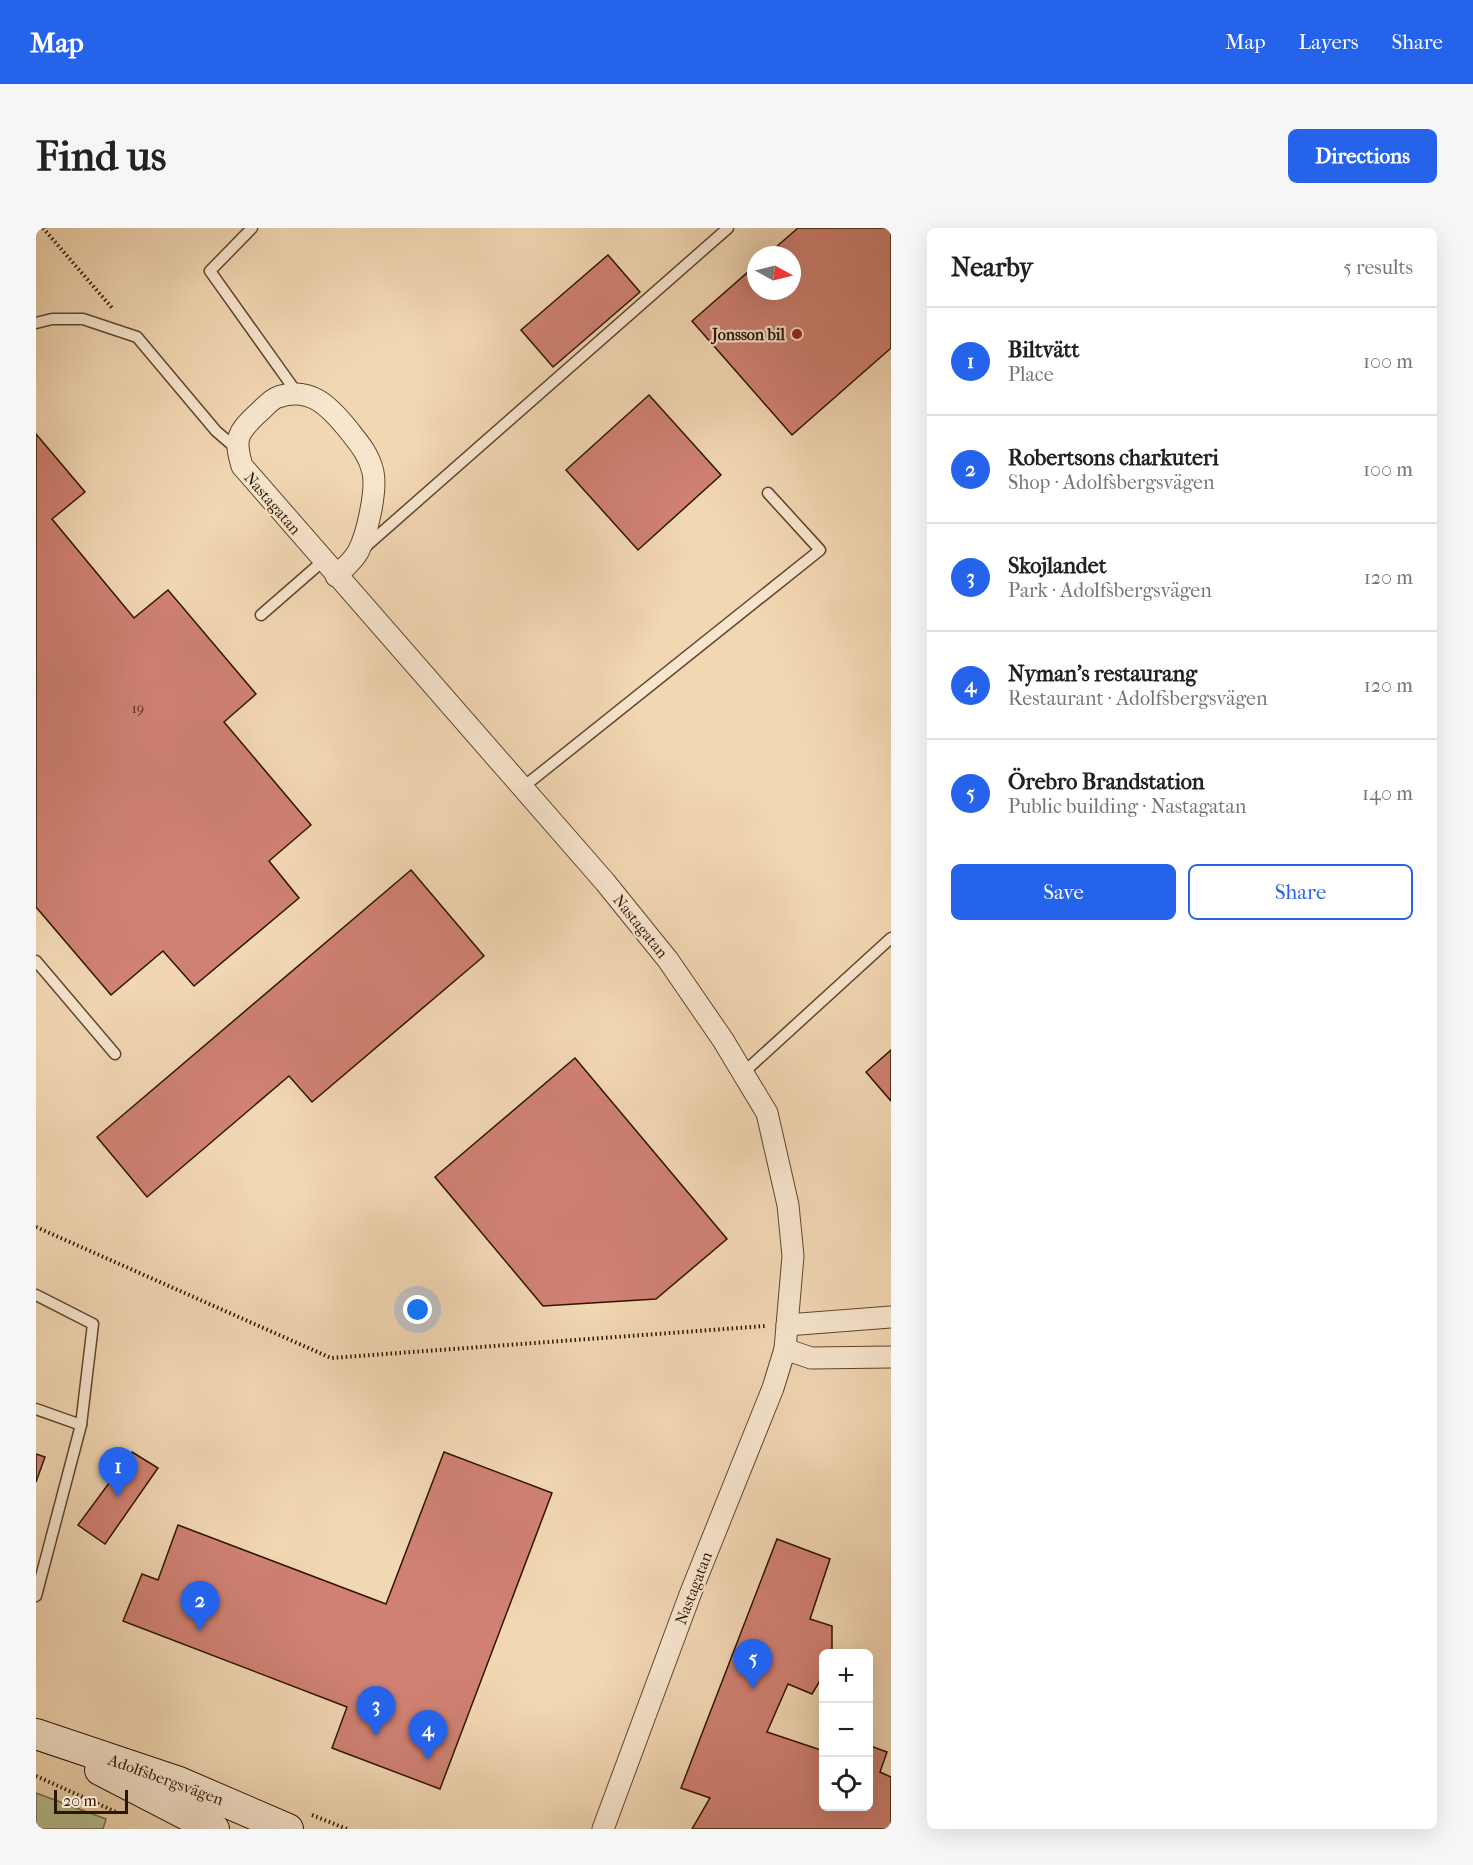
<!DOCTYPE html>
<html lang="en">
<head>
<meta charset="utf-8">
<style>
	body { margin:0; font-family:"IM FELL French Canon",serif; background:#f6f6f6; color:#222 }
	.controls { position:absolute; right:18px; bottom:18px; display:grid; overflow:hidden; border-radius:9px; box-shadow:0 6px 24px #0002 }
	.controls button { width:54px; height:54px; display:grid; place-items:center; padding:0; border:0; border-bottom:2px solid #e0e0e0; background:#fff; color:#222; font:30px sans-serif }
	.compass { position:absolute; left:711px; top:18px; width:54px; height:54px; border-radius:50%; background:#fff; box-shadow:0 6px 24px #0002; rotate:97deg }
	.scale { position:absolute; left:18px; bottom:15px; width:74px; box-sizing:border-box; padding-left:6px; border:3px solid #2e1500; border-top:0; font-size:16px; line-height:21px; white-space:nowrap; color:#2e1500; -webkit-text-stroke:4px #f7e5ce; paint-order:stroke }
	.you { position:absolute; left:382px; top:1082px; width:21px; height:21px; margin:-15px; border:4px solid #fff; border-radius:50%; background:#1a73e8; box-shadow:0 0 0 9px #1a73e833 }
	.badge { display:grid; place-items:center; width:39px; height:39px; border-radius:50%; background:#2563eb; color:#fff; font-size:20px; font-weight:700 }
	.pin { position:absolute; translate:-50% -50px; filter:drop-shadow(0 2px 3px #0008) }
	.pin::after { content:''; position:absolute; top:32px; width:21px; height:18px; background:inherit; clip-path:polygon(0 0,100% 0,50% 100%) }
	.list { margin:0; padding:0; list-style:none }
	h2 { display:flex; justify-content:space-between; align-items:center; height:78px; margin:0; padding:0 24px; font-size:26px }
	h2 small { font-size:20px; font-weight:400; color:#767676 }
	.list li { display:grid; grid-template-columns:39px 1fr auto; gap:18px; align-items:center; box-sizing:border-box; height:108px; padding:0 24px; border-top:2px solid #e0e0e0 }
	.list b { display:block; font-size:22px; white-space:nowrap }
	.list p { margin:0; font-size:20px; white-space:nowrap; color:#767676 }
	.list em { font-size:20px; font-style:normal; color:#767676 }
	.actions { display:flex; gap:12px; padding:18px 24px }
	.actions a { flex:1; padding:14px 0; border:2px solid #2563eb; border-radius:9px; text-align:center; font-size:21px; color:#2563eb }
	.actions .main { background:#2563eb; color:#fff }
	.icon { flex:none; width:33px; height:33px; fill:none; stroke:currentColor; stroke-width:2; stroke-linecap:round; stroke-linejoin:round }
	.map { position:relative; flex:none; width:855px; height:1601px; overflow:hidden; border-radius:9px }
	header { display:flex; align-items:center; gap:36px; box-sizing:border-box; height:84px; padding:0 30px; background:#2563eb; color:#fff }
	header strong { font-size:28px }
	nav { display:flex; gap:33px; margin-inline-start:auto; font-size:21px }
	.intro { display:flex; align-items:center; justify-content:space-between; box-sizing:border-box; height:144px; padding:0 36px }
	h1 { margin:0; font-size:42px }
	.button { padding:15px 27px; border-radius:9px; background:#2563eb; color:#fff; font-size:21px; font-weight:700 }
	main { display:flex; gap:36px; padding:0 36px }
	aside { flex:1; background:#fff; border-radius:9px; box-shadow:0 6px 24px #0002 }
	.map>svg:first-child { display:block }
	.green { fill:#b6bf90; stroke:#726a48; stroke-width:1.5 }
	.building { fill:#d08173; stroke:#2e1500; stroke-width:1.5 }
	.lines { fill:none; stroke-linecap:round; stroke-linejoin:round }
	.service-casing { stroke:#5f462d; stroke-width:13 }
	.minor-casing { stroke:#5f462d; stroke-width:23 }
	.secondary-casing { stroke:#2e1500; stroke-width:32 }
	.path { stroke:#2e1500; stroke-width:4; stroke-dasharray:1.5 3; stroke-linecap:butt }
	.service { stroke:#f7e5ce; stroke-width:10 }
	.minor { stroke:#f7e5ce; stroke-width:21 }
	.secondary { stroke:#f7e5ce; stroke-width:30 }
	.poi-dot { fill:#8f2418; stroke:#f7e5ce; stroke-width:2 }
	.labels { text-anchor:middle; stroke-width:4.5; stroke-linejoin:round; paint-order:stroke }
	.number-label { font-size:14px; fill:#56301d }
	.poi-label { font-size:16px; font-weight:bold; fill:#2e1500; stroke:#f7e5ce; text-anchor:end }
	.street-label { font-size:16px; fill:#2e1500; stroke:#f7e5ce }
</style>
</head>
<body>
<header>
<strong>Map</strong>
<nav><a>Map</a><a>Layers</a><a>Share</a></nav>
</header>
<div class="intro"><h1>Find us</h1><a class="button">Directions</a></div>
<main>
<div class="map">
<svg width="855" height="1601" viewBox="0 0 855 1601">
	<rect width="100%" height="100%" fill="#f2d7b3"/>
	<filter id="stains"><feTurbulence type="fractalNoise" baseFrequency=".00333" numOctaves="4"/><feColorMatrix values="0 0 0 0 .2 0 0 0 0 .09 0 0 0 0 .02 0 0 0 .5 -.17"/></filter>
	<radialGradient id="worn" r=".72"><stop offset=".6" stop-color="#630" stop-opacity="0"/><stop offset="1" stop-color="#630" stop-opacity=".3"/></radialGradient>
	<!-- green -->
	<path class="green" d="M0,1565L70,1591L67,1601H0Z"/>
	<!-- building -->
	<g class="building">
		<path d="M762,0H855V120L756,207L656,93L720,37V63H756V27H731Z"/>
		<path d="M572,27L604,64L517,139L485,102Z"/>
		<path d="M613,167L685,247L602,322L530,242Z"/>
		<path d="M0,206L49,264L16,291L98,390L132,362L220,466L188,494L275,597L233,633L263,670L158,758L127,723L75,767L0,679Z"/>
		<path d="M375,642L448,728L276,874L253,848L111,969L61,909Z"/>
		<path d="M855,822V873L830,844Z"/>
		<path d="M539,830L691,1011L620,1071L507,1078L399,949Z"/>
		<path d="M96,1224L122,1240L69,1316L42,1297Z"/>
		<path d="M408,1224L516,1265L404,1561L296,1520L311,1479L87,1393L106,1346L122,1352L142,1297L350,1376Z"/>
		<path d="M0,1226L9,1229L0,1254Z"/>
		<path d="M741,1311L794,1331L774,1391L796,1398V1426H788V1446L776,1466L752,1456L731,1504L788,1523V1578H832V1517L851,1524L844,1544L855,1549V1601H656L674,1570L645,1560Z"/>
	</g>
	<g class="lines">
		<defs>
			<g id="service">
				<path d="M216,0L174,43L261,165"/>
				<path d="M0,95L16,91H47L101,109L180,203L201,221"/>
				<path d="M328,320L692,0"/>
				<path d="M225,387L287,333"/>
				<path d="M486,560L784,322L732,265"/>
				<path d="M0,733L79,826"/>
				<path d="M707,845L855,710"/>
				<path d="M0,1067L57,1096L45,1197"/>
				<path d="M0,1181L45,1197L0,1368"/>
			</g>
			<g id="minor">
				<path d="M300,348C307,341 317,333 322,324C331,307 341,263 337,244C333,226 322,214 311,200C293,178 274,158 242,169C235,171 227,181 221,186C201,205 198,211 206,238L569,654L632,732L687,812L731,885L752,977L757,1028L749,1121L737,1160L655,1364L567,1601"/>
				<path d="M751,1097L855,1089"/>
				<path d="M749,1121L775,1130L855,1129"/>
			</g>
			<g id="secondary">
				<path d="M0,1506L143,1554L252,1601"/>
				<path d="M64,1542L178,1601"/>
			</g>
		</defs>
		<!-- service casing -->
		<use href="#service" class="service-casing"/>
		<!-- minor casing -->
		<use href="#minor" class="minor-casing"/>
		<!-- secondary casing -->
		<use href="#secondary" class="secondary-casing"/>
		<!-- path -->
		<g class="path">
			<path d="M7,0L77,81"/>
			<path d="M0,999L295,1130L729,1098"/>
			<path d="M0,1548L80,1584"/>
			<path d="M276,1587L311,1601"/>
		</g>
		<!-- service -->
		<use href="#service" class="service"/>
		<!-- minor -->
		<use href="#minor" class="minor"/>
		<!-- secondary -->
		<use href="#secondary" class="secondary"/>
	</g>
	<!-- markers -->
	<circle class="poi-dot" cx="761" cy="106" r="6"/>
	<g class="labels">
		<!-- number labels -->
		<g class="number-label">
			<text x="102" y="485">19</text>
		</g>
		<!-- poi labels -->
		<g class="poi-label">
			<text x="749" y="112">Jonsson bil</text>
		</g>
		<!-- street labels -->
		<g class="street-label">
			<text transform="translate(237 275) rotate(49)" y="6">Nastagatan</text>
			<text transform="translate(605 698) rotate(51)" y="6">Nastagatan</text>
			<text transform="translate(657 1360) rotate(-69)" y="6">Nastagatan</text>
			<text transform="translate(130 1551) rotate(20)" y="6">Adolfsbergsvägen</text>
		</g>
	</g>
	<rect width="100%" height="100%" filter="url(#stains)"/>
	<rect width="100%" height="100%" fill="url(#worn)"/>
</svg>
<div class="controls">
<button>+</button>
<button>−</button>
<button><svg class="icon" aria-label="locate" viewBox="0 0 24 24"><circle cx="12" cy="12" r="6"/><path d="M12 2v4M12 18v4M2 12h4M18 12h4"/></svg></button>
</div>
<svg class="compass" viewBox="-18 -18 36 36"><path d="M0-13l5 13h-10z" fill="#e53935"/><path d="M0 13l5-13h-10z" fill="#767676"/></svg>
<div class="scale">20 m</div>
<div class="you"></div>
<div class="pin badge" style="left:82px;top:1269px">1</div>
<div class="pin badge" style="left:164px;top:1403px">2</div>
<div class="pin badge" style="left:340px;top:1508px">3</div>
<div class="pin badge" style="left:392px;top:1532px">4</div>
<div class="pin badge" style="left:717px;top:1461px">5</div>
</div>
<aside>
<h2>Nearby<small>5 results</small></h2>
<ul class="list">
<li><span class="badge">1</span><div><b>Biltvätt</b><p>Place</p></div><em>100 m</em></li>
<li><span class="badge">2</span><div><b>Robertsons charkuteri</b><p>Shop · Adolfsbergsvägen</p></div><em>100 m</em></li>
<li><span class="badge">3</span><div><b>Skojlandet</b><p>Park · Adolfsbergsvägen</p></div><em>120 m</em></li>
<li><span class="badge">4</span><div><b>Nyman's restaurang</b><p>Restaurant · Adolfsbergsvägen</p></div><em>120 m</em></li>
<li><span class="badge">5</span><div><b>Örebro Brandstation</b><p>Public building · Nastagatan</p></div><em>140 m</em></li>
</ul>
<div class="actions"><a class="main">Save</a><a>Share</a></div>
</aside>
</main>
</body>
</html>
